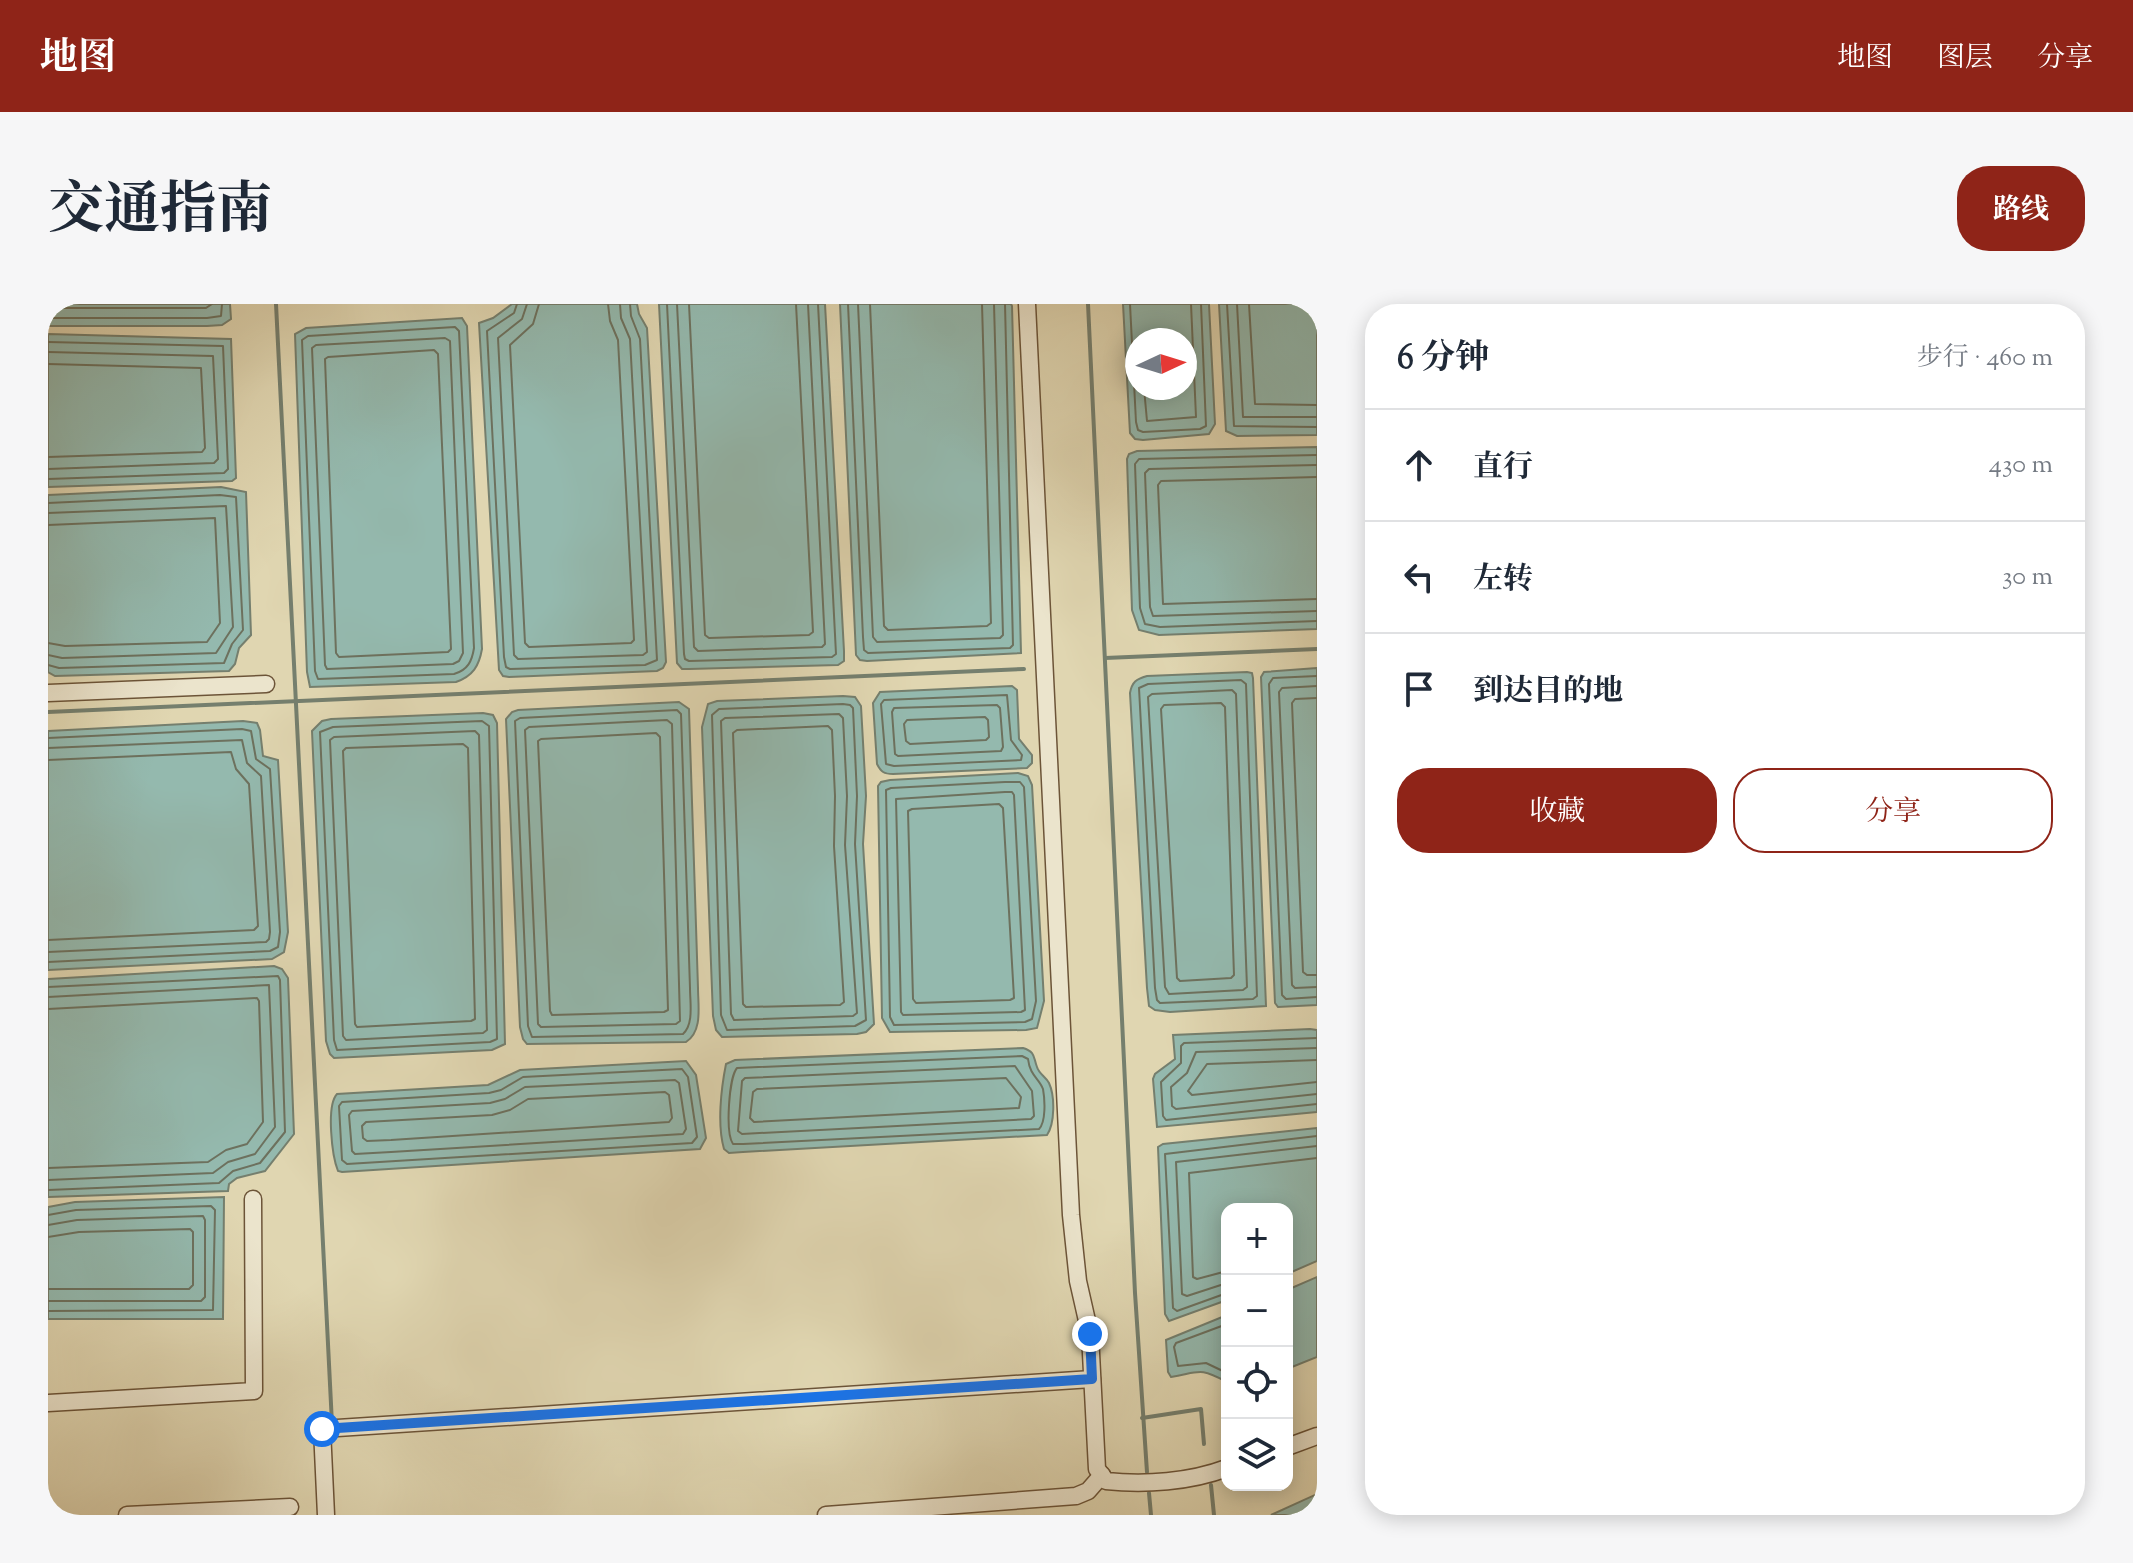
<!DOCTYPE html>
<html lang="zh">
<head>
<meta charset="utf-8">
<style>
	body { margin:0; font-family:"Sorts Mill Goudy","Noto Serif SC",serif; background:#f6f6f7; color:#1f2937 }
	.controls { position:absolute; right:24px; bottom:24px; display:grid; overflow:hidden; border-radius:16px; box-shadow:0 4px 20px #0003 }
	.controls button { width:72px; height:72px; display:grid; place-items:center; padding:0; border:0; border-bottom:2px solid #e0e1e3; background:#fff; color:#1f2937; font:40px sans-serif }
	.compass { position:absolute; left:1077px; top:24px; width:72px; height:72px; border-radius:50%; background:#fff; box-shadow:0 4px 20px #0003; rotate:86deg }
	.stop { position:absolute; width:24px; height:24px; margin:-18px; border:6px solid #1a73e8; border-radius:50%; background:#fff }
	.stop.end { background:#1a73e8; border-color:#fff; box-shadow:0 2px 8px #0008 }
	.list { margin:0; padding:0; list-style:none }
	h2 { display:flex; justify-content:space-between; align-items:center; height:104px; margin:0; padding:0 32px; font-size:34px }
	h2 small { font-size:26px; font-weight:400; color:#747a83 }
	.list li { display:grid; grid-template-columns:52px 1fr auto; gap:24px; align-items:center; box-sizing:border-box; height:112px; padding:0 32px; border-top:2px solid #e0e1e3 }
	.list b { display:block; font-size:30px; white-space:nowrap }
	.list em { font-size:26px; font-style:normal; color:#747a83 }
	.actions { display:flex; gap:16px; padding:24px 32px }
	.actions a { flex:1; padding:18px 0; border:2px solid #8f2418; border-radius:32px; text-align:center; font-size:28px; color:#8f2418 }
	.actions .main { background:#8f2418; color:#fff }
	.icon { flex:none; width:44px; height:44px; fill:none; stroke:currentColor; stroke-width:2; stroke-linecap:round; stroke-linejoin:round }
	.map { position:relative; flex:none; width:1269px; height:1211px; overflow:hidden; border-radius:32px }
	header { display:flex; align-items:center; gap:48px; box-sizing:border-box; height:112px; padding:0 40px; background:#8f2418; color:#fff }
	header strong { font-size:38px }
	nav { display:flex; gap:44px; margin-inline-start:auto; font-size:28px }
	.intro { display:flex; align-items:center; justify-content:space-between; box-sizing:border-box; height:192px; padding:0 48px }
	h1 { margin:0; font-size:56px }
	.button { padding:20px 36px; border-radius:32px; background:#8f2418; color:#fff; font-size:28px; font-weight:700 }
	main { display:flex; gap:48px; padding:0 48px }
	aside { flex:1; background:#fff; border-radius:32px; box-shadow:0 4px 20px #0003 }
	.map>svg:first-child { display:block }
	.water { fill:#94b9ae; stroke:#757f6e; stroke-width:2; fill-rule:evenodd }
	.lines { fill:none; stroke-linecap:round; stroke-linejoin:round }
	.shore { stroke:#6d715e; stroke-width:2 }
	.stream { stroke:#757f6e; stroke-width:4 }
	.minor-casing { stroke:#6c5438; stroke-width:19 }
	.minor { stroke:#ebe4cc; stroke-width:16 }
	.route { stroke:#1a73e8; stroke-width:10 }
</style>
</head>
<body>
<header>
<strong>地图</strong>
<nav><a>地图</a><a>图层</a><a>分享</a></nav>
</header>
<div class="intro"><h1>交通指南</h1><a class="button">路线</a></div>
<main>
<div class="map">
<svg width="1269" height="1211" viewBox="0 0 1269 1211">
	<rect width="100%" height="100%" fill="#e0d6b1"/>
	<filter id="stains"><feTurbulence type="fractalNoise" baseFrequency=".0025" numOctaves="4"/><feColorMatrix values="0 0 0 0 .2 0 0 0 0 .09 0 0 0 0 .02 0 0 0 .5 -.17"/></filter>
	<radialGradient id="worn" r=".72"><stop offset=".6" stop-color="#630" stop-opacity="0"/><stop offset="1" stop-color="#630" stop-opacity=".3"/></radialGradient>
	<!-- water -->
	<g class="water">
		<path d="M0,0H182L183,15L174,21L159,22H0Z"/>
		<path d="M464,0H589L591,10L599,24L618,358L615,364L609,367L461,373L455,372L451,366L431,19L445,14Z"/>
		<path d="M611,0H777L796,347V357L790,361L641,365H634L629,359Z"/>
		<path d="M792,0H963L964,2L973,349L819,357L812,356L808,351Z"/>
		<path d="M1075,0H1161L1167,120L1161,130L1095,136L1087,135L1082,129ZM1089,36H1137V84H1089Z"/>
		<path d="M1171,0H1269V131L1189,132L1178,127Z"/>
		<path d="M414,14L419,22L434,345C431,362 425,372 408,378L262,383L259,368L247,30L258,24Z"/>
		<path d="M0,30L183,35L188,174L184,177L0,183Z"/>
		<path d="M1269,143V325L1111,331L1091,326L1084,306L1079,155L1081,150L1089,147Z"/>
		<path d="M173,183L198,188L203,331L191,344L187,360L181,367L7,372L0,368V191Z"/>
		<path d="M1269,364V701L1230,703L1227,699L1213,373L1216,368Z"/>
		<path d="M1199,368L1204,369L1205,374L1218,702L1122,708L1107,706L1101,702L1099,684L1082,389C1084,378 1088,375 1099,372Z"/>
		<path d="M964,382L969,386L971,435L984,451V459L979,464L845,470C836,470 833,468 829,460L825,399L832,388Z"/>
		<path d="M795,392L807,393L813,402L818,492L815,540L826,720L818,728L809,730L674,733L668,726L665,712L654,423L660,400L669,397Z"/>
		<path d="M631,398L641,405L650,684C650,702 655,727 638,738L479,740L475,735L472,723L458,415L464,408L470,406Z"/>
		<path d="M435,409L445,411L449,419L457,740L444,746L286,754L282,750L278,737L264,427L274,417L283,415Z"/>
		<path d="M195,417L209,419L212,426L215,452L230,456L240,628L236,648L224,655L0,666V427Z"/>
		<path d="M970,469L980,472L984,481L996,697L989,724L978,726L842,728L834,714L830,482L833,478L842,476Z"/>
		<path d="M226,662L234,665L240,674L246,830L217,867L189,874L181,880L180,887L0,893V675Z"/>
		<path d="M1262,725L1269,726V808L1109,823L1105,775L1107,770L1127,755L1125,731Z"/>
		<path d="M975,744C988,748 985,753 989,763C991,770 998,773 1001,779C1007,792 1007,819 999,831L695,848L681,849L676,845C669,821 673,785 678,760L687,756Z"/>
		<path d="M638,757L648,771L658,834L652,845L294,868L290,867C284,852 278,802 289,790L440,781L472,766Z"/>
		<path d="M1269,824V957L1239,970V905H1179V996L1121,1017L1117,1010L1110,843L1115,840Z"/>
		<path d="M176,893L175,1015H0V903L27,898Z"/>
		<path d="M1269,973V1053L1239,1065V986Z"/>
		<path d="M1179,1011V1078C1150,1063 1153,1068 1123,1073L1120,1068L1118,1036Z"/>
		<path d="M1269,1190V1211H1223Z"/>
	</g>
	<g class="lines">
		<!-- shore -->
		<g class="shore">
			<path d="M469,0L466,9L439,27L456,353L458,363L462,365L597,361L609,356L592,35L583,12L582,0"/>
			<path d="M479,0L474,15L450,34L466,351L470,355L595,351L599,348L582,35L573,14L572,0"/>
			<path d="M491,0L485,20L462,41L477,339L481,343L583,339L586,336L570,36L562,17L560,0"/>
			<path d="M619,0L636,350L637,355L641,357L784,353L788,350L770,0"/>
			<path d="M629,0L646,343L650,347L774,343L777,340L760,0"/>
			<path d="M641,0L657,331L661,334L761,331L765,328L748,0"/>
			<path d="M800,0L815,333L816,346L820,349L962,344L965,341L957,0"/>
			<path d="M810,0L825,333L829,338L952,334L955,331L946,0"/>
			<path d="M822,0L836,322L840,326L939,322L943,319L934,0"/>
			<path d="M1082,0L1088,118L1090,126L1095,128L1152,125L1158,122L1153,0"/>
			<path d="M1179,0L1186,122L1269,123"/>
			<path d="M1189,0L1195,113H1269"/>
			<path d="M1201,0L1207,100L1269,101"/>
			<path d="M0,4H158L164,0"/>
			<path d="M0,14H159L173,12L174,0"/>
			<path d="M407,23L411,27L426,344C424,357 420,366 406,370L270,375L267,367L254,36L260,32Z"/>
			<path d="M397,34L402,37L415,349L411,357L405,360L279,365L277,361L264,44L268,41Z"/>
			<path d="M0,38L175,42L180,165L176,169L0,175"/>
			<path d="M386,46L390,50L403,345L400,348L291,353L288,349L277,55L280,53Z"/>
			<path d="M0,48L165,52L170,155L166,159L0,165"/>
			<path d="M0,60L153,64L157,144L154,148L0,153"/>
			<path d="M1096,84L1099,117L1148,113L1143,0"/>
			<path d="M1269,151L1091,155L1087,160L1092,304L1097,320L1112,323L1269,317"/>
			<path d="M1269,161L1101,165L1097,169L1102,303L1105,312L1269,307"/>
			<path d="M1269,173L1113,177L1110,181L1115,300L1269,295"/>
			<path d="M0,199L172,191L188,193L195,326L184,340L176,359L11,364L0,361"/>
			<path d="M0,209L178,202L185,323L168,349L14,354L0,351"/>
			<path d="M0,221L167,214L172,319L159,338L17,342L0,339"/>
			<path d="M1269,372L1225,374L1221,380L1234,691L1238,695L1269,693"/>
			<path d="M1193,376L1198,380L1209,692L1205,695L1112,699L1109,696L1107,684L1091,384L1100,380Z"/>
			<path d="M1269,382L1234,384L1231,388L1244,681L1247,684L1269,683"/>
			<path d="M1184,386L1188,390L1199,683L1195,686L1121,690L1117,683L1100,393L1104,390Z"/>
			<path d="M959,391L963,436L974,451L973,456L846,462L838,460L833,400L836,396Z"/>
			<path d="M1269,394L1247,395L1244,399L1255,668L1259,671H1269"/>
			<path d="M1173,399L1177,403L1186,671L1183,674L1132,677L1129,674L1113,405L1116,401Z"/>
			<path d="M795,400L802,401L805,404L809,492L807,540L818,716L807,722L679,726L673,711L664,411L671,405Z"/>
			<path d="M949,401L952,404L955,443L953,447L850,452L847,450L844,408L846,404Z"/>
			<path d="M629,406L633,410L642,684C642,699 646,720 635,730L484,733L480,722L467,417L472,414Z"/>
			<path d="M791,410L795,414L799,492L797,541L809,709L805,712L686,716L683,710L673,417L677,414Z"/>
			<path d="M937,413L940,416L941,433L938,436L862,440L858,437L856,420L859,416Z"/>
			<path d="M619,416L624,420L632,717L628,720L493,723L490,720L477,426L481,423Z"/>
			<path d="M434,417L441,422L449,735L442,738L289,746L286,736L272,428L285,423Z"/>
			<path d="M780,422L784,426L787,492L786,542L796,698L792,701L698,703L695,700L685,429L689,426Z"/>
			<path d="M427,427L431,431L439,726L435,729L298,736L295,732L282,436L286,433Z"/>
			<path d="M608,429L612,433L620,706L616,708L504,711L502,707L490,437L493,435Z"/>
			<path d="M0,434L194,425L203,427L208,455L222,465L232,628L230,643L222,647L0,658"/>
			<path d="M415,440L420,444L427,715L423,717L309,723L307,720L295,447L298,444Z"/>
			<path d="M0,444L194,436L199,459L213,472L222,628L221,635L218,638L0,648"/>
			<path d="M0,456L183,448L188,465L201,480L210,622L206,626L0,636"/>
			<path d="M957,478H972L976,483L988,697L984,715L977,718L846,721L842,713L838,486L843,484Z"/>
			<path d="M957,488H964L966,491L977,706L973,708L855,711L853,708L848,495Z"/>
			<path d="M951,500L955,504L966,694L962,696L868,699L865,695L860,507L864,505Z"/>
			<path d="M0,683L230,672L232,676L237,828L212,859L185,867L171,879L0,886"/>
			<path d="M0,693L221,681L227,823L207,850L180,858L165,869L0,876"/>
			<path d="M0,705L209,694L211,697L215,818L199,840L178,846L160,858L0,864"/>
			<path d="M1269,734L1136,739L1133,742V759L1113,778L1115,812L1118,816L1269,800"/>
			<path d="M1269,744L1148,748L1139,769L1123,783L1124,802L1128,805L1269,790"/>
			<path d="M974,752L980,755C982,772 991,774 995,785C997,796 998,818 991,825L695,840H685C677,829 681,773 689,764Z"/>
			<path d="M1269,756L1159,760L1140,787L1144,791L1269,778"/>
			<path d="M967,762L984,787L986,812L983,815L694,830L690,827L694,777L697,774Z"/>
			<path d="M634,765L640,773L649,833L644,839L299,860L294,856L291,802L294,798L441,789L453,786L475,773Z"/>
			<path d="M958,774L973,793L971,804L706,818L702,814L705,788L709,785Z"/>
			<path d="M627,776L631,779L638,825L635,830L343,848L307,850L304,847L301,811L304,807L442,799L457,795L477,783Z"/>
			<path d="M617,788L621,791L624,814L621,818L343,836L319,837L315,834L314,822L318,818L444,811L462,806L480,795Z"/>
			<path d="M0,911L28,906L163,902L167,906L165,1006L0,1007"/>
			<path d="M0,921L29,916L155,912L157,916V993L153,997H0"/>
			<path d="M0,933L31,928L142,925L145,928V981L141,985H0"/>
			<path d="M1179,967L1149,975L1145,973L1141,869L1269,854"/>
			<path d="M1179,979L1139,992L1134,990L1128,858L1269,842"/>
			<path d="M1179,989L1129,1007L1125,1004L1117,850L1269,832"/>
			<path d="M1179,1020L1128,1039L1126,1043L1130,1062L1158,1059L1179,1069"/>
		</g>
		<!-- stream -->
		<g class="stream">
			<path d="M228,0L284,1120"/>
			<path d="M1040,0L1087,989L1099,1168"/>
			<path d="M1057,354L1269,345"/>
			<path d="M0,408L976,365"/>
			<path d="M1094,1114L1153,1105L1156,1140"/>
			<path d="M1163,1181L1166,1211"/>
			<path d="M1101,1189L1103,1211"/>
		</g>
		<defs>
			<g id="minor">
				<path d="M979,0L1023,911L1030,977L1042,1030L1049,1165L1058,1177C1097,1181 1142,1178 1179,1164"/>
				<path d="M0,389L218,380"/>
				<path d="M0,1099L206,1087L205,895"/>
				<path d="M1239,1143L1269,1132"/>
				<path d="M79,1211L242,1203"/>
				<path d="M278,1211L274,1125L1044,1075"/>
				<path d="M778,1211L1028,1192L1040,1187L1054,1171"/>
			</g>
		</defs>
		<!-- minor casing -->
		<use href="#minor" class="minor-casing"/>
		<!-- minor -->
		<use href="#minor" class="minor"/>
	</g>
	<g class="lines">
		<!-- route -->
		<path class="route" d="M274,1125L1044,1075L1042,1030"/>
	</g>
	<rect width="100%" height="100%" filter="url(#stains)"/>
	<rect width="100%" height="100%" fill="url(#worn)"/>
</svg>
<div class="controls">
<button>+</button>
<button>−</button>
<button><svg class="icon" aria-label="locate" viewBox="0 0 24 24"><circle cx="12" cy="12" r="6"/><path d="M12 2v4M12 18v4M2 12h4M18 12h4"/></svg></button>
<button><svg class="icon" aria-label="layers" viewBox="0 0 24 24"><path d="M12 4l9 5-9 5-9-5zM3 14l9 5 9-5"/></svg></button>
</div>
<svg class="compass" viewBox="-18 -18 36 36"><path d="M0-13l5 13h-10z" fill="#e53935"/><path d="M0 13l5-13h-10z" fill="#747a83"/></svg>
<div class="stop" style="left:274px;top:1125px"></div>
<div class="stop end" style="left:1042px;top:1030px"></div>
</div>
<aside>
<h2>6 分钟<small>步行 · 460 m</small></h2>
<ul class="list">
<li><svg class="icon" aria-label="ahead" viewBox="0 0 24 24"><path d="M12 20V5M6 11l6-6 6 6"/></svg><div><b>直行</b></div><em>430 m</em></li>
<li><svg class="icon" aria-label="left" viewBox="0 0 24 24"><path d="M17 20v-9H6M10 6l-5 5 5 5"/></svg><div><b>左转</b></div><em>30 m</em></li>
<li><svg class="icon" aria-label="arrive" viewBox="0 0 24 24"><path d="M6 21V4h12l-3 4 3 4H6"/></svg><div><b>到达目的地</b></div></li>
</ul>
<div class="actions"><a class="main">收藏</a><a>分享</a></div>
</aside>
</main>
</body>
</html>
